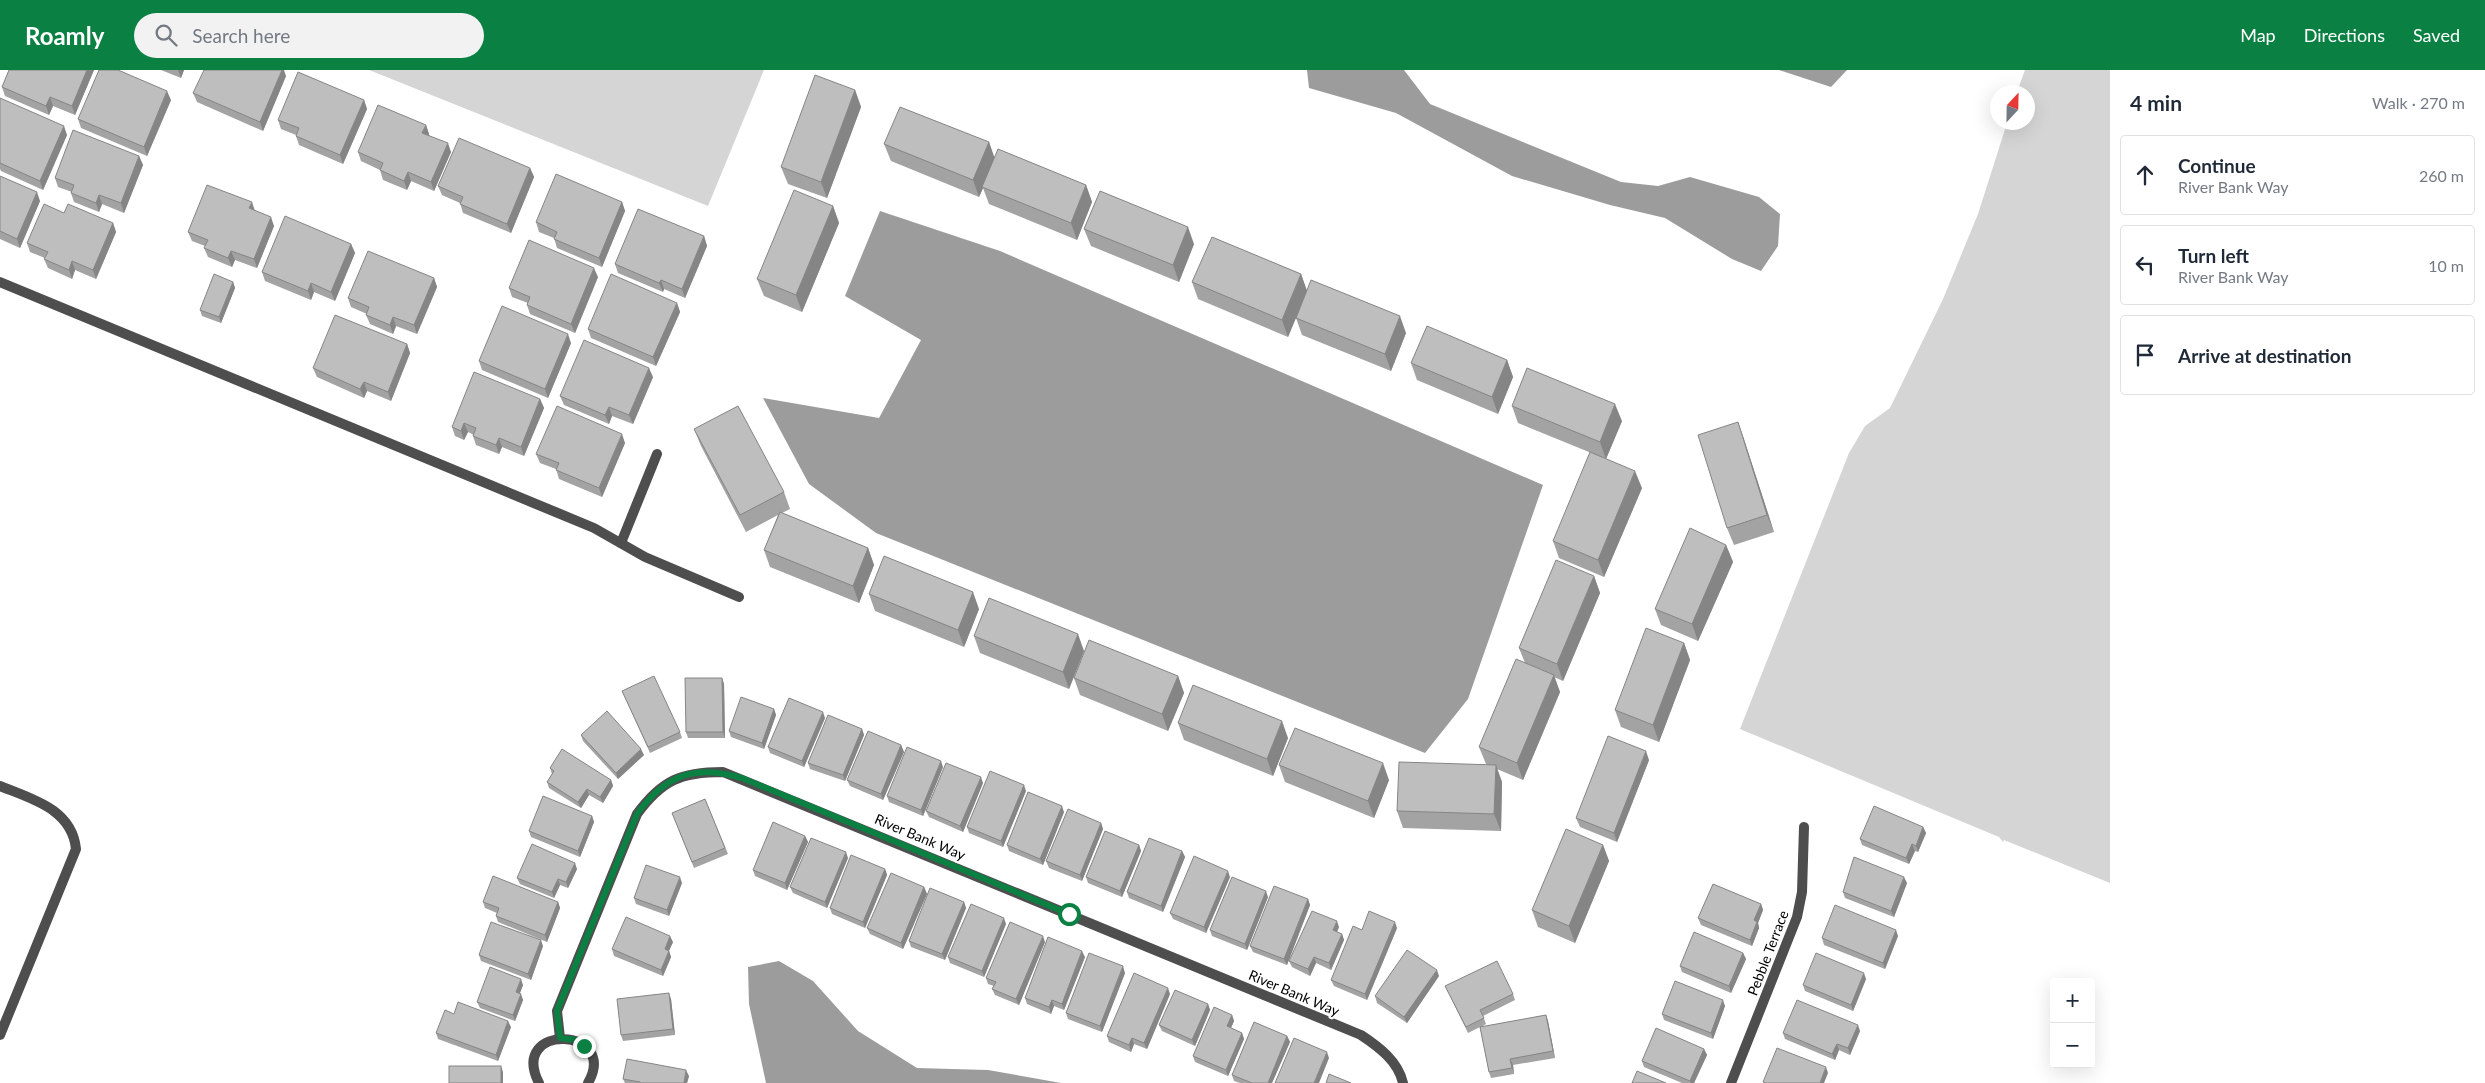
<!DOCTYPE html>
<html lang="en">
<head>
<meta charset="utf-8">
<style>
	body { margin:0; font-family:Lato,sans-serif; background:#f2f2f3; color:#1f2937 }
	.controls { position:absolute; right:15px; bottom:15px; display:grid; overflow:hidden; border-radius:5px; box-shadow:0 5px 20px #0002 }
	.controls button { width:45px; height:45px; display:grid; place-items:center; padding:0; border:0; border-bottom:1px solid #e0e1e3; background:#fff; color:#1f2937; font:25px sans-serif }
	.compass { position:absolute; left:1990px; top:15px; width:45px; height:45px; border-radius:50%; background:#fff; box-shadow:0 5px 20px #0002; rotate:22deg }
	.stop { position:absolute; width:15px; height:15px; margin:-11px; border:4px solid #0b8043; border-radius:50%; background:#fff }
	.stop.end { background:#0b8043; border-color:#fff; box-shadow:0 1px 5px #0008 }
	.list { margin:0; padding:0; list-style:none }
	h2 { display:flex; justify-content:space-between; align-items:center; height:65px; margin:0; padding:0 20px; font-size:21px }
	h2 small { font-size:16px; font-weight:400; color:#747a83 }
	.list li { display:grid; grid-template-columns:32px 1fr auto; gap:15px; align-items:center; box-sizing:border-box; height:80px; margin:0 10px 10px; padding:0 10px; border:1px solid #e0e1e3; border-radius:5px }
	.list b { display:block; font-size:19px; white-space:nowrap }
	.list p { margin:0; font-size:16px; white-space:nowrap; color:#747a83 }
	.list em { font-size:16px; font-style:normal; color:#747a83 }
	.icon { flex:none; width:28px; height:28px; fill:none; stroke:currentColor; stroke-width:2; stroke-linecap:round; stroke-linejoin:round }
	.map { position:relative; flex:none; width:2110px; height:1013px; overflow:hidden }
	header { display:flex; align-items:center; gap:30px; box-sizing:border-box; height:70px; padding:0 25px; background:#0b8043; color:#fff }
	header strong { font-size:24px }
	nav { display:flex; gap:28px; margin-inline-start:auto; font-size:18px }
	.search { width:350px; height:45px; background:#f2f2f3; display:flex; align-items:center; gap:12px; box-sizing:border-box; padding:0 18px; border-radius:28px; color:#747a83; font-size:19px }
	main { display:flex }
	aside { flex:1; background:#fff }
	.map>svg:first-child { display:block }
	.green { fill:#d5d5d5 }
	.water { fill:#9c9c9c }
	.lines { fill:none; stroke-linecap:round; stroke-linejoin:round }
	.street { stroke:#4e4e4e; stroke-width:10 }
	.wall { fill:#a3a3a3 }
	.shaded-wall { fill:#858585 }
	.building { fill:#bebebe; stroke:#858585 }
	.route { stroke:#0b8043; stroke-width:6 }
	.labels { text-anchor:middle; stroke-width:4.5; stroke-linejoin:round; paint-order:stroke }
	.street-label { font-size:14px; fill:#000; stroke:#fff }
</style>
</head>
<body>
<header>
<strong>Roamly</strong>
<div class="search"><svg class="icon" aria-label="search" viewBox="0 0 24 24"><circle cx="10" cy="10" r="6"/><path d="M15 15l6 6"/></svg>Search here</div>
<nav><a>Map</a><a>Directions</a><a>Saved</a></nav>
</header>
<main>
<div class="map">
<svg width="2110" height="1013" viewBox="0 0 2110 1013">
	<rect width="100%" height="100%" fill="#fff"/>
	<!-- green -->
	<g class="green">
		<path d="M369,0H764L708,136Z"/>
		<path d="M2025,0H2110V813L2004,770L2003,772L1999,767L1740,659L1849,383L1865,356L1890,338L1943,229L1978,144L2007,53L2028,52V22H2017Z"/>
	</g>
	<!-- water -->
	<g class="water">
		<path d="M1307,0H1404L1430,34L1621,112L1658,116L1690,107L1759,127L1780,144L1778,176L1761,201L1732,189L1665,148L1610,135L1512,106L1396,43L1309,18Z"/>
		<path d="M1779,0H1847L1831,17Z"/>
		<path d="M880,141L1000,181L1543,415L1468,629L1425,683L876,463L809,414L763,328L879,348L921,270L845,226Z"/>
		<path d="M779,891L813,911L858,961L917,998L988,1000L1061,1013H766L749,934L748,897Z"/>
	</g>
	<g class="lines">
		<!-- street -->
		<g class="street">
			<path d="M0,212L594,458L645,487L739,527"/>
			<path d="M621,473L657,384"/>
			<path d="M0,716C32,729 72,739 76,779L0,965"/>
			<path d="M560,968L557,941L637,744C662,710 681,702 723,702L1361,965C1379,977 1398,991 1403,1013"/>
			<path d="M539,1013C508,952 620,957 588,1013"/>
			<path d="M1731,1013L1797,847L1802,822L1804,757"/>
		</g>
	</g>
	<!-- wall -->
	<g class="wall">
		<path d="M9,0H94L75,45L53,36L49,45L5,26L2,17Z"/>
		<path d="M161,0H184L181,8Z"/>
		<path d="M286,6L263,61L197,32L193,23Z"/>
		<path d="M855,20L861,37L827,128L788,114L781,97Z"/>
		<path d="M0,28L67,65L43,120L1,101L0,99Z"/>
		<path d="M171,30L147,86L81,58L78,49Z"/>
		<path d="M364,30L367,39L343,94L299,75L296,66V65L281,59L278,50Z"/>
		<path d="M426,55L429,64V65L451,82L434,121L411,111L407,120L383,110L380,100L361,91L358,82Z"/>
		<path d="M989,72L994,88L1086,115L1092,132L1077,170L989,134L983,118L979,127L891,91L884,74Z"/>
		<path d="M139,86L143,95L124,143L102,134L99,142L74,132L71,123L72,122L58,117L55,108Z"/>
		<path d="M530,98L534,107L511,163L463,143L460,133L442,125L438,116Z"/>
		<path d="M0,106L40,131L20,178L0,169Z"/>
		<path d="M622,132L625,141L602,197L557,178L554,168L539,162L536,152Z"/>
		<path d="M833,136L839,153L802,242L764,226L757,209Z"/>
		<path d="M255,140L274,156L257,198L235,190L232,197L208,187L204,178L205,176L192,171L188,162Z"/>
		<path d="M64,143L113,153L116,162L96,209L75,200L72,209L48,198L44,189L45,188L30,182L27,173Z"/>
		<path d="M1084,159L1194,174L1179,212L1091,176Z"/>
		<path d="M704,166L707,176L685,228L664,219L663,222L618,203L615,194Z"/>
		<path d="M351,174L355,183L335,231L314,222L311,230L265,211L262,202Z"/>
		<path d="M1301,204L1307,221L1406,263L1391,301L1302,265L1296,248L1288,267L1198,229L1192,212Z"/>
		<path d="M598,207L575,263L530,244L527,235L528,233L512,227L509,218Z"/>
		<path d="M434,208L437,217L417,264L396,256L393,264L370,254L366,245L367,244L351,237L348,228Z"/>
		<path d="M233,212L235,218L221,253L202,246L200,240Z"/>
		<path d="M677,233L680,242L656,296L591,268L588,259Z"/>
		<path d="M571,273L548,328L482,300L479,291Z"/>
		<path d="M407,274L410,283L391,331L367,321L364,328L317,307L313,298Z"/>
		<path d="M1507,290L1513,307L1498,344L1417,310L1411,293Z"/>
		<path d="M653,307L633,354L612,346L609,354L564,335L560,326Z"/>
		<path d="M540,329L544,338L524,386L502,377L499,384L476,375L473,366L474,365L468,362L464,370L455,366L452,357Z"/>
		<path d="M1512,336L1622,351L1606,389L1518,353Z"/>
		<path d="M1738,352L1774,462L1734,475L1727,458Z"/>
		<path d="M694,359L784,422L790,439L782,443L868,478L874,495L859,533L770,497L764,480L778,445L746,462L701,376Z"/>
		<path d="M625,373L602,427L559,409L556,399L540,393L536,384Z"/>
		<path d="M1642,418L1604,507L1559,488L1553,471Z"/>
		<path d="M1726,475L1733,492L1698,571L1661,555L1655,539Z"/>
		<path d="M1594,506L1600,523L1563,611L1554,607L1560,622L1523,710L1497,699L1502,712L1501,761L1403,758L1397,741L1488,695L1486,694L1479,677L1525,593L1519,578Z"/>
		<path d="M869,524L979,539L964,577L875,541Z"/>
		<path d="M974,566L1084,581L1069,619L980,583Z"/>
		<path d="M1684,573L1690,590L1659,672L1621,657L1615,640Z"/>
		<path d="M1178,606L1184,623L1168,661L1080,625L1074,608Z"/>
		<path d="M722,608L724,614L725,668H688L686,662Z"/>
		<path d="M622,621L680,662L682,668L650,683Z"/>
		<path d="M774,639L776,645L764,679L731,667L729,661Z"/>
		<path d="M825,648L804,697L770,683L768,677Z"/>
		<path d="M1178,653L1288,668L1273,706L1184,670Z"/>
		<path d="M862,659L864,665L845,711L810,699L808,693Z"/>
		<path d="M581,665L644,685L618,709L583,671Z"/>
		<path d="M901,675L904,682L883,730L850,716L847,710Z"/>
		<path d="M1649,690L1617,772L1580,757L1576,748Z"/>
		<path d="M1279,695L1389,710L1374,748L1285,712Z"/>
		<path d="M943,697L923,746L889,732L887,726Z"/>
		<path d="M550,698L611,710L613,716L603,733L589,725L581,738L549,718L547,712L552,704Z"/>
		<path d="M983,713L963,762L929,747L926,741Z"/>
		<path d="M1026,721L1003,777L969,763L967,757Z"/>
		<path d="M705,729L728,784L694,798L672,743Z"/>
		<path d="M1064,742L1043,795L1009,781L1007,775Z"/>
		<path d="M592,746L594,752L580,787L531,767L529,761Z"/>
		<path d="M1101,753L1103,759L1082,811L1049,798L1046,791Z"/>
		<path d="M1923,757L1926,763L1918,782L1915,781L1909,794L1862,775L1860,769Z"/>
		<path d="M805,766L808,772L787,820L755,806L753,800Z"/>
		<path d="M1139,775L1141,781L1122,827L1088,813L1086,807Z"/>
		<path d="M1603,775L1609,791L1575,873L1538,857L1532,840Z"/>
		<path d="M1182,781L1185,787L1163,842L1129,828L1127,822Z"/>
		<path d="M848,788L827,838L793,823L790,817Z"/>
		<path d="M577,799L568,818L560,815L554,828L520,814L517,808Z"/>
		<path d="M885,799L887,805L865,858L832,844L830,838Z"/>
		<path d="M1230,807L1206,863L1173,849L1170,843Z"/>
		<path d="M682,813L669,846L636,834L634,828Z"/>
		<path d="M1907,813L1894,847L1845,828L1843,822Z"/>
		<path d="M924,817L927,824L903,879L870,864L867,858Z"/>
		<path d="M1268,827L1247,880L1212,866L1210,860Z"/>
		<path d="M1308,829L1310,835L1287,895L1253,882L1250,876Z"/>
		<path d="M483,832H558L560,838L547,872L498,852L496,846L497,843L485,838Z"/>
		<path d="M964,832L966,838L945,890L911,877L909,871Z"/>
		<path d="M1761,834L1763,840L1758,853L1759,858L1752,876L1701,855L1698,848Z"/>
		<path d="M1006,854L984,907L950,893L948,887Z"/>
		<path d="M1339,857L1337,862L1342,864L1344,870L1331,900L1316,893L1310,906L1292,897L1289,891Z"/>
		<path d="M1397,858L1367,930L1334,916L1331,910Z"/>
		<path d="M1898,866L1885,899L1824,875L1822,868Z"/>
		<path d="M673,872L669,881L671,887L663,906L614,886L612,879Z"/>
		<path d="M1045,872L1019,935L995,925L992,919L994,916L988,914L986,908Z"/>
		<path d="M543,876L531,910L481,891L479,885Z"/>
		<path d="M1743,883L1746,889L1731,923L1682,902L1680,896Z"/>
		<path d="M1085,887L1064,940L1054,936L1051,944L1027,934L1025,928Z"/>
		<path d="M1125,903L1102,962L1068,949L1066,943Z"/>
		<path d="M1439,906L1407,953L1377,933L1375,926Z"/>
		<path d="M1866,909L1853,941L1805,921L1803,915Z"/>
		<path d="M523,915L520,923L523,930L515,951L480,938L477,932Z"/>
		<path d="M1445,916L1513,924L1515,930L1483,946L1486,954L1481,957L1546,945L1548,951L1555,988L1513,995L1514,1004L1491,1008L1489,1002L1480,957L1468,963L1448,922Z"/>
		<path d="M1170,924L1147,979L1134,974L1131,982L1109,972L1107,966Z"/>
		<path d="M671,929L675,965L623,971L621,965Z"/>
		<path d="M1208,934L1210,940L1195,976L1162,961L1159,955Z"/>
		<path d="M1725,936L1713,969L1664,950L1662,944Z"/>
		<path d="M454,944L511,957L498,991L438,969L436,963Z"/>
		<path d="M1232,945L1234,951L1231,958L1242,963L1244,969L1228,1006L1195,992L1193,986Z"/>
		<path d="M1860,961L1850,985L1839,980L1835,990L1785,969L1783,963Z"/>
		<path d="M1287,966L1290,972L1272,1013H1240L1234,1011L1232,1005Z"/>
		<path d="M1704,979L1707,985L1694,1013H1682L1644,997L1642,991Z"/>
		<path d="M689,1006L687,1013H625L623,1009Z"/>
	</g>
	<!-- shaded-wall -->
	<g class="shaded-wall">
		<path d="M87,0H94L75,45L72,36Z"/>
		<path d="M178,0H184L181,8Z"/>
		<path d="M282,0H284L286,6L263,61L260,52Z"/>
		<path d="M855,20L861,37L827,128L821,112Z"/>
		<path d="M167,21L171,30L147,86L144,77Z"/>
		<path d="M50,27L53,36L49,45L46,36Z"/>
		<path d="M364,30L367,39L343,94L340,85Z"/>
		<path d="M426,55L429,64L426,72L422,63Z"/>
		<path d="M64,56L67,65L43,120L40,111Z"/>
		<path d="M989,72L995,89L982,117L983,118L979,127L973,110Z"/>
		<path d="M448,73L451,82L434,121L431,112Z"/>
		<path d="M139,86L143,95L124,143L121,133Z"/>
		<path d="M530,98L534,107L511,163L507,154Z"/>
		<path d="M408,102L411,111L407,120L404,111Z"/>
		<path d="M1086,115L1092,132L1077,170L1071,153Z"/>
		<path d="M37,122L40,131L20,178L17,169Z"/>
		<path d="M99,125L102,134L99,142L96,133Z"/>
		<path d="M252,132L255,141L249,138Z"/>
		<path d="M622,132L625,141L602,197L599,188Z"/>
		<path d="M833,136L839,153L802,242L796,225Z"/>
		<path d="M271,147L274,156L257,198L254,189Z"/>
		<path d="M113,153L116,162L96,209L93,200Z"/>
		<path d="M1188,157L1194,174L1179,212L1173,195Z"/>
		<path d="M704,166L707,176L685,228L682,219Z"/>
		<path d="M351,174L355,183L335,231L331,222Z"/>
		<path d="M231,181L235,190L232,197L228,188Z"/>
		<path d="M72,191L75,200L72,209L69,200Z"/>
		<path d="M594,198L598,207L575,263L571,254Z"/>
		<path d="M1301,204L1307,221L1288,267L1282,250Z"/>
		<path d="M434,208L437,217L417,264L414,255Z"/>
		<path d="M661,210L664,219L663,222L659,213Z"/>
		<path d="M233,212L235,218L221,253L219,247Z"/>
		<path d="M311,213L314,222L311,230L308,221Z"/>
		<path d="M677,233L680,242L656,296L653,287Z"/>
		<path d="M1400,246L1406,263L1391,301L1385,284Z"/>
		<path d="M393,247L396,256L393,264L390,255Z"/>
		<path d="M568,264L571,273L548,328L545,319Z"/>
		<path d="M407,274L410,283L391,331L388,322Z"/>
		<path d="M1507,290L1513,307L1498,344L1492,327Z"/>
		<path d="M649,298L653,307L633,354L629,345Z"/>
		<path d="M364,312L367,321L364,328L360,319Z"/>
		<path d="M540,329L544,338L524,386L521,377Z"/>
		<path d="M1615,334L1622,351L1606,389L1600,372Z"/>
		<path d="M609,337L612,346L609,354L605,345Z"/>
		<path d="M1738,352L1744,369L1774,462L1767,445Z"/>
		<path d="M464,353L468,362L464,370L461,361Z"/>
		<path d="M622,364L625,373L602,427L599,418Z"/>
		<path d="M499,368L502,377L499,384L496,375Z"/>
		<path d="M1635,401L1642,418L1604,507L1598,490Z"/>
		<path d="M1726,475L1733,492L1698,571L1692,554Z"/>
		<path d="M868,478L874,495L859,533L853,516Z"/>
		<path d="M1594,506L1600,523L1563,611L1557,594Z"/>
		<path d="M973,522L979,539L964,577L958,560Z"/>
		<path d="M1078,564L1084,581L1069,619L1063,602Z"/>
		<path d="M1684,573L1690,590L1659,672L1653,655Z"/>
		<path d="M1554,605L1560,622L1523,710L1517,693Z"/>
		<path d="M1178,606L1184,623L1168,661L1162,644Z"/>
		<path d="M722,608L724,614L725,668L723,662Z"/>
		<path d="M774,639L776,645L764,679L762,673Z"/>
		<path d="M823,642L825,648L804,697L802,691Z"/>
		<path d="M1282,651L1288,668L1273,706L1267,689Z"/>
		<path d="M862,659L864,665L845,711L843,705Z"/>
		<path d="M901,675L904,682L883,730L881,724Z"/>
		<path d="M641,679L644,685L618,709L616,703Z"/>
		<path d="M1646,681L1649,690L1617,772L1614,763Z"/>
		<path d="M941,691L943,697L923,746L921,740Z"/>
		<path d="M1383,693L1389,710L1374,748L1368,731Z"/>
		<path d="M1496,695L1502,712L1501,761L1494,744Z"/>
		<path d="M981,707L983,713L963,762L960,756Z"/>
		<path d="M611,710L613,716L603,733L600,727Z"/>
		<path d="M1024,715L1026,721L1003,777L1001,771Z"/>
		<path d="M587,719L589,725L581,738L578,732Z"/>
		<path d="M1062,736L1064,742L1043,795L1040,789Z"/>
		<path d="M592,746L594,752L580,787L578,781Z"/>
		<path d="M1101,753L1103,759L1082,811L1080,805Z"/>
		<path d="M1923,757L1926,763L1918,782L1916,776Z"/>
		<path d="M805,766L808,772L787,820L785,813Z"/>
		<path d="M1912,774L1915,781L1909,794L1906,788Z"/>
		<path d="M1139,775L1141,781L1122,827L1120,821Z"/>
		<path d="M1603,775L1609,791L1575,873L1569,856Z"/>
		<path d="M1182,781L1185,787L1163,842L1161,836Z"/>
		<path d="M846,782L848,788L827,838L825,832Z"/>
		<path d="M575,793L577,799L568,818L566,812Z"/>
		<path d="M885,799L887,805L865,858L863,852Z"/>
		<path d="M1228,801L1230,807L1206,863L1204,857Z"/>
		<path d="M680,807L682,813L669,846L667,840Z"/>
		<path d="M1904,807L1907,813L1894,847L1891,841Z"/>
		<path d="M558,809L560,815L554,828L552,822Z"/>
		<path d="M924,817L927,824L903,879L901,873Z"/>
		<path d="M1266,821L1268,827L1247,880L1245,874Z"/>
		<path d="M1308,829L1310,835L1287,895L1284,889Z"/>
		<path d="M558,832L560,838L547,872L545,865Z"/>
		<path d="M964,832L966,838L945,890L942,884Z"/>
		<path d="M1761,834L1763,840L1758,853L1759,858L1752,876L1750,870L1754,850Z"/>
		<path d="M1004,848L1006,854L984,907L982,901Z"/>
		<path d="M1337,851L1339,857L1335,866L1333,860Z"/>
		<path d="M1395,852L1397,858L1367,930L1365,924Z"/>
		<path d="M1896,860L1898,866L1885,899L1883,893Z"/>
		<path d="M1342,864L1344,870L1331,900L1329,893Z"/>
		<path d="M670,866L673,872L667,885L665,879Z"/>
		<path d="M1043,866L1045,872L1019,935L1016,929Z"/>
		<path d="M541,870L543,876L531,910L528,904Z"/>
		<path d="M669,881L671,887L663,906L661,900Z"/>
		<path d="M1082,881L1085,887L1064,940L1062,934Z"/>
		<path d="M1743,883L1746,889L1731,923L1729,916Z"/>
		<path d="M1314,887L1316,893L1310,906L1308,899Z"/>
		<path d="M1123,896L1125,903L1102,962L1100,956Z"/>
		<path d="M1437,900L1439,906L1407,953L1404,947Z"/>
		<path d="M1864,903L1866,909L1853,941L1851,935Z"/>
		<path d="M521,909L523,915L518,928L516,922Z"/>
		<path d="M1168,918L1170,924L1147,979L1144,973Z"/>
		<path d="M669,923L671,929L675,965L673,959Z"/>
		<path d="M521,924L523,930L515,951L513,945Z"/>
		<path d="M1052,930L1054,936L1051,944L1049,937Z"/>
		<path d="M1723,930L1725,936L1713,969L1711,963Z"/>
		<path d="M1208,934L1210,940L1195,976L1192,970Z"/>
		<path d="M1232,945L1234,951L1229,962L1227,956Z"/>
		<path d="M1546,945L1548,951L1555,988L1553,981Z"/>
		<path d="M508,951L511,957L498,991L496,985Z"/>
		<path d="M1858,955L1860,961L1850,985L1848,978Z"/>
		<path d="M1242,963L1244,969L1228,1006L1226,1000Z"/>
		<path d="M1287,966L1290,972L1272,1013H1268Z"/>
		<path d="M1132,968L1134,974L1131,982L1129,975Z"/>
		<path d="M1837,974L1839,980L1835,990L1832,984Z"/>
		<path d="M1704,979L1707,985L1694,1013H1691L1690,1011Z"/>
		<path d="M1327,982L1329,988L1319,1013H1314Z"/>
		<path d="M1510,989L1513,995L1514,1004L1512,998Z"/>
		<path d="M501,996L503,1002V1013H501Z"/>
		<path d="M1826,997L1828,1003L1824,1013H1820Z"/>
		<path d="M686,1000L689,1006L687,1013H684Z"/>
	</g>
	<!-- building -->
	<g class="building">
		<path d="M9,0H87L72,36L50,27L46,36L2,17Z"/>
		<path d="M99,0H118L167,21L144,77L78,49Z"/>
		<path d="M204,0H282L260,52L193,23Z"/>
		<path d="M298,2L364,30L340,85L296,66L299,58L278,50Z"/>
		<path d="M815,5L855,20L821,112L781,97Z"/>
		<path d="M0,28L64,56L40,111L0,93Z"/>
		<path d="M378,35L426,55L422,63L448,73L431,112L408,102L404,111L380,100L383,93L358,82Z"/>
		<path d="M900,37L989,72L973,110L884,74Z"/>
		<path d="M73,60L139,86L121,133L99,125L96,133L71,123L74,115L55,108Z"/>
		<path d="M459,68L530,98L507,154L460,134L463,127L438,116Z"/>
		<path d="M998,79L1086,115L1071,153L982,117Z"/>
		<path d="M556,104L622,132L599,188L554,169L557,162L536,152Z"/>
		<path d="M0,106L37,122L17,169L0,161Z"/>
		<path d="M207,115L252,132L249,138L271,147L254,189L231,181L228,188L204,178L208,170L188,162Z"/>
		<path d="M794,120L833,136L796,225L757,209Z"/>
		<path d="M1100,121L1188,157L1173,195L1084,159Z"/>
		<path d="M44,134L64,143L68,134L113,153L93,200L72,191L69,200L44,189L48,182L27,173Z"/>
		<path d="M638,139L704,166L682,219L661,210L659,213L615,194Z"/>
		<path d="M285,146L351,174L331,222L311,213L308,221L262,202Z"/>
		<path d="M1212,167L1301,204L1282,250L1192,212Z"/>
		<path d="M529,170L594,198L571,254L527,235L530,227L509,218Z"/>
		<path d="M368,181L434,208L414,255L393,247L390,255L366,245L369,237L348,228Z"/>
		<path d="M214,204L233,212L219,247L200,240Z"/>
		<path d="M611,204L677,233L653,287L588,259Z"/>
		<path d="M1311,210L1400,246L1385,284L1296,248Z"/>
		<path d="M502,236L568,264L545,319L479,291Z"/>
		<path d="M335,245L407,274L388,322L364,312L360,319L313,298Z"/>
		<path d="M1427,256L1507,290L1492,327L1411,293Z"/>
		<path d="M584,270L649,298L629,345L609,337L605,345L560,326Z"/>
		<path d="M1527,298L1615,334L1600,372L1512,336Z"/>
		<path d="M474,302L540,329L521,377L499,368L496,375L473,366L476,358L464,353L461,361L452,357Z"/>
		<path d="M557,336L622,364L599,418L556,400L559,393L536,384Z"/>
		<path d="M738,336L784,422L740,445L694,359Z"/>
		<path d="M1738,352L1767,445L1727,458L1698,365Z"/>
		<path d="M1590,382L1635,401L1598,490L1553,471Z"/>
		<path d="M780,442L868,478L853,516L764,480Z"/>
		<path d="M1690,458L1726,475L1692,554L1655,539Z"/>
		<path d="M884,486L973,522L958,560L869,524Z"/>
		<path d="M1556,490L1594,506L1557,594L1519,578Z"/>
		<path d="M989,528L1078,564L1063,602L974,566Z"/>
		<path d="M1646,558L1684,573L1653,655L1615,640Z"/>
		<path d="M1089,570L1178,606L1162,644L1074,608Z"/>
		<path d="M1516,589L1554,605L1517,693L1479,677Z"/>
		<path d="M654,606L680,662L648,677L622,621Z"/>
		<path d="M685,608H722L723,662H686Z"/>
		<path d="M1193,615L1282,651L1267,689L1178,653Z"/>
		<path d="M741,627L774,639L762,673L729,661Z"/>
		<path d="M789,628L823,642L802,691L768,677Z"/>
		<path d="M607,641L641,679L616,703L581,665Z"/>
		<path d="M828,645L862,659L843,705L808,693Z"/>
		<path d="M1295,658L1383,693L1368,731L1279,695Z"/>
		<path d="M868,661L901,675L881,724L847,710Z"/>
		<path d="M1608,666L1646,681L1614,763L1576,748Z"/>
		<path d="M907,677L941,691L921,740L887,726Z"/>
		<path d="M562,679L611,710L600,727L587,719L578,732L547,712L554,701L550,698Z"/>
		<path d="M1399,692L1496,695L1494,744L1397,741Z"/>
		<path d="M946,693L981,707L960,756L926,741Z"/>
		<path d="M990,701L1024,715L1001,771L967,757Z"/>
		<path d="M1028,722L1062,736L1040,789L1007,775Z"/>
		<path d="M543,726L592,746L578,781L529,761Z"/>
		<path d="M705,729L725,778L692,792L672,743Z"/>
		<path d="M1874,736L1923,757L1916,776L1912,774L1906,788L1860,769Z"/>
		<path d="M1068,739L1101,753L1080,805L1046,791Z"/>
		<path d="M773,752L805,766L785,813L753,800Z"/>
		<path d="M1566,759L1603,775L1569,856L1532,840Z"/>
		<path d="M1105,761L1139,775L1120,821L1086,807Z"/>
		<path d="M811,768L846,782L825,832L790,817Z"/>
		<path d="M1149,768L1182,781L1161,836L1127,822Z"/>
		<path d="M532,774L575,793L566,812L558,809L552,822L517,808Z"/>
		<path d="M851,785L885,799L863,852L830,838Z"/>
		<path d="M1194,786L1228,801L1204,857L1170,843Z"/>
		<path d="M1854,787L1904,807L1891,841L1843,822Z"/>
		<path d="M646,795L680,807L667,840L634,828Z"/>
		<path d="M891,803L924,817L901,873L867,858Z"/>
		<path d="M493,806L558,832L545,865L496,846L499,838L483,832Z"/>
		<path d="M1232,807L1266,821L1245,874L1210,860Z"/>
		<path d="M1713,814L1761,834L1754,850L1757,852L1750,870L1698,848Z"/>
		<path d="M1274,816L1308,829L1284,889L1250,876Z"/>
		<path d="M930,818L964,832L942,884L909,871Z"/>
		<path d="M971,834L1004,848L982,901L948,887Z"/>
		<path d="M1835,835L1896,860L1883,893L1822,868Z"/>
		<path d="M1312,841L1337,851L1333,860L1342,864L1329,893L1314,887L1308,899L1289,891Z"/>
		<path d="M1369,841L1395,852L1365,924L1331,910L1353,856L1362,860Z"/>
		<path d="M626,847L670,866L665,879L669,881L661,900L612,879Z"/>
		<path d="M491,852L541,870L528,904L479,885Z"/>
		<path d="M1010,852L1043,866L1016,929L992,919L996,912L986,908Z"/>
		<path d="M1694,862L1743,883L1729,916L1680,896Z"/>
		<path d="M1048,867L1082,881L1062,934L1052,930L1049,937L1025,928Z"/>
		<path d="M1407,880L1437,900L1404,947L1375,926Z"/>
		<path d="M1089,883L1123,896L1100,956L1066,943Z"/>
		<path d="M1816,883L1864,903L1851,935L1803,915Z"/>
		<path d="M1497,891L1513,924L1480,940L1484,948L1466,957L1445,916Z"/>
		<path d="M490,897L521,909L516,922L521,924L513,945L477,932Z"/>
		<path d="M1134,903L1168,918L1144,973L1132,968L1129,975L1107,966Z"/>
		<path d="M1675,911L1723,930L1711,963L1662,944Z"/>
		<path d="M1175,920L1208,934L1192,970L1159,955Z"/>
		<path d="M669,923L673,959L621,965L617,929Z"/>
		<path d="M1797,930L1858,955L1848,978L1837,974L1832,984L1783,963Z"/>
		<path d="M458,932L508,951L496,985L436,963L445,940L454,944Z"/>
		<path d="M1214,937L1232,945L1227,956L1242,963L1226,1000L1193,986Z"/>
		<path d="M1546,945L1553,981L1510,989L1512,998L1489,1002L1480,957Z"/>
		<path d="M1254,952L1287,966L1268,1013H1252L1232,1005Z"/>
		<path d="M1656,958L1704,979L1690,1011L1642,991Z"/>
		<path d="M1294,968L1327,982L1314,1013H1275Z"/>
		<path d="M1777,978L1826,997L1820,1013H1766L1763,1012Z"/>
		<path d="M627,989L686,1000L684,1013H640V1012L623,1009Z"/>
		<rect x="449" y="996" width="52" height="17"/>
		<path d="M1637,1001L1666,1013H1632Z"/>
		<path d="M1329,1004L1351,1013H1326Z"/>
	</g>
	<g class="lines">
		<!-- route -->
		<path class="route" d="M584,976L576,970L560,968L557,941L637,744C665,705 695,694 742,708L1069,844"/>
	</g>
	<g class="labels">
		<!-- street labels -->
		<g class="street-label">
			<text transform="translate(920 767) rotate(23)" y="5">River Bank Way</text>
			<text transform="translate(1768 883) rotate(-69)" y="5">Pebble Terrace</text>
			<text transform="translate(1294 923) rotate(23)" y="5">River Bank Way</text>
		</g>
	</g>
</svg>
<div class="controls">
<button>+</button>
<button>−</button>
</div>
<svg class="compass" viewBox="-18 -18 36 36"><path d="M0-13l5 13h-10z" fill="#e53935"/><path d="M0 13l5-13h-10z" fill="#747a83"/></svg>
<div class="stop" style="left:1069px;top:844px"></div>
<div class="stop end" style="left:584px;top:976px"></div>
</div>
<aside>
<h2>4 min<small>Walk · 270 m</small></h2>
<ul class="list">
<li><svg class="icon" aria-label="ahead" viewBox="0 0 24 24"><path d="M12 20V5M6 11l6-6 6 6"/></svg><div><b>Continue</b><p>River Bank Way</p></div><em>260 m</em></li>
<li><svg class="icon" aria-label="left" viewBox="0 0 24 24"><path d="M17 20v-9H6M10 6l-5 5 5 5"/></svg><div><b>Turn left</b><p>River Bank Way</p></div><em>10 m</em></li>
<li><svg class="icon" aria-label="arrive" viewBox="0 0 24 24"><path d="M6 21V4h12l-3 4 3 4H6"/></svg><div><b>Arrive at destination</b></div></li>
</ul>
</aside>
</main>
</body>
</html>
